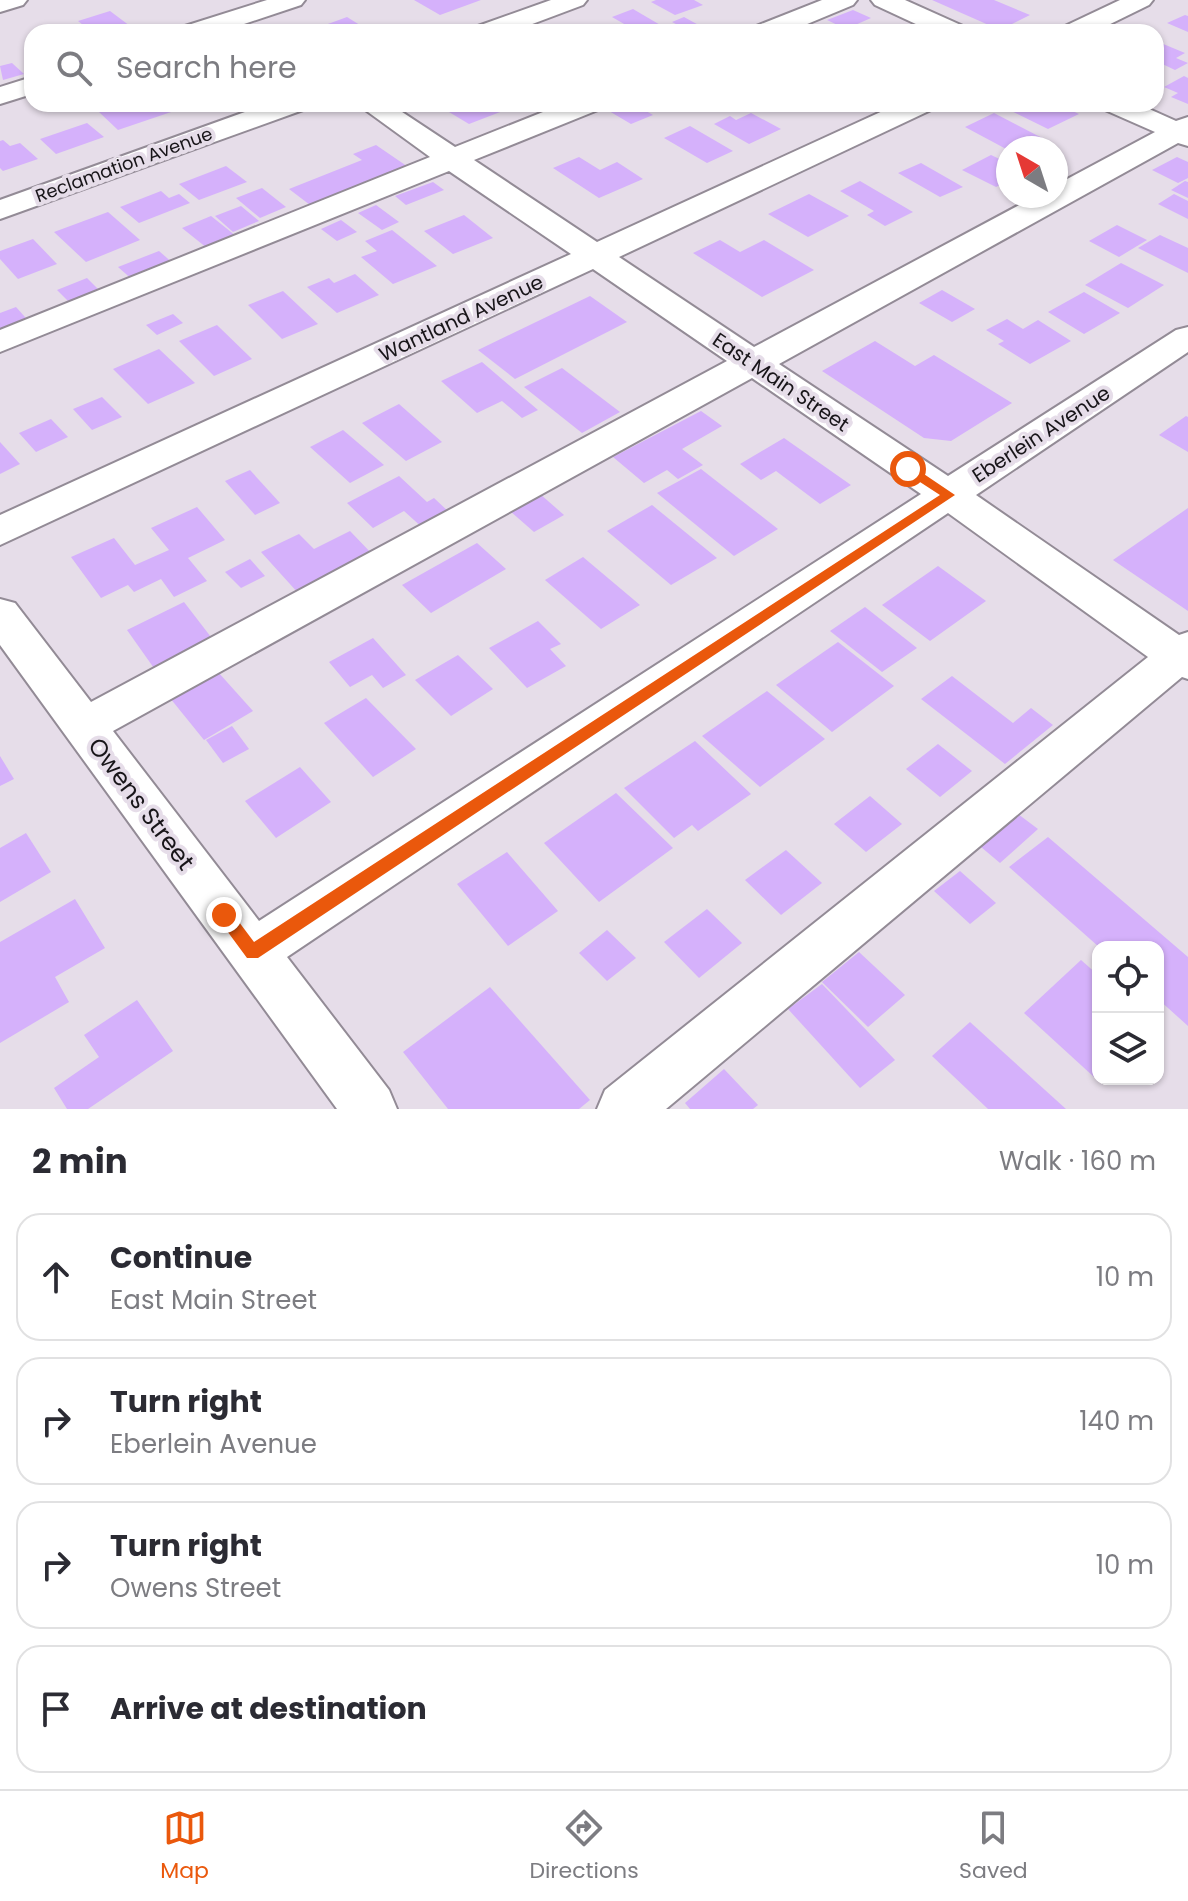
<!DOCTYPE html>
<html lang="en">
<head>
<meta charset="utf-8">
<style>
	body { margin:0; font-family:Poppins,sans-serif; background:#f7f7f7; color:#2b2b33 }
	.controls { position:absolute; right:24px; bottom:24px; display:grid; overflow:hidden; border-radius:16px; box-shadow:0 2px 6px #0004 }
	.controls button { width:72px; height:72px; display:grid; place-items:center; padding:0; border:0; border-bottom:2px solid #e1e1e2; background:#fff; color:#2b2b33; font:40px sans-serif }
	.compass { position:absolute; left:996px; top:136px; width:72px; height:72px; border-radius:50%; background:#fff; box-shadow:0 2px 6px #0004; rotate:321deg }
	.stop { position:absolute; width:24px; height:24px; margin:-18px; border:6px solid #ea580c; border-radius:50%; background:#fff }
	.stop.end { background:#ea580c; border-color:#fff; box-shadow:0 2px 8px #0008 }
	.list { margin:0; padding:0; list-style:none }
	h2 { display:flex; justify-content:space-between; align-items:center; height:104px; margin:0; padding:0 32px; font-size:34px }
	h2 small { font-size:26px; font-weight:400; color:#7c7c81 }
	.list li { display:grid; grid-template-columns:52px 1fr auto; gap:24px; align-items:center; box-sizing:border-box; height:128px; margin:0 16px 16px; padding:0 16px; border:2px solid #e1e1e2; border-radius:24px }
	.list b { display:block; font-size:30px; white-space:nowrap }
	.list p { margin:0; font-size:26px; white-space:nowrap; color:#7c7c81 }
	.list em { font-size:26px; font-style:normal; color:#7c7c81 }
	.icon { flex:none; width:44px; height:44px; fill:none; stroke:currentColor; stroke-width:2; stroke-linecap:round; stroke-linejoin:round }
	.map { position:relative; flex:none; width:1188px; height:1109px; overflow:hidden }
	.search { position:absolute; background:#fff; box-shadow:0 2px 6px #0004; left:24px; right:24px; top:24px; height:88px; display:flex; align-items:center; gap:20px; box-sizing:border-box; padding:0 28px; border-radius:24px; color:#7c7c81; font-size:30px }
	.sheet { height:680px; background:#fff }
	nav { display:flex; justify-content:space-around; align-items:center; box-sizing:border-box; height:112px; border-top:2px solid #e1e1e2; background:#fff; font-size:22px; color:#7c7c81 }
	nav a { display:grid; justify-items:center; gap:4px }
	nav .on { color:#ea580c }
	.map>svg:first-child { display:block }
	.building { fill:#d5b1fb }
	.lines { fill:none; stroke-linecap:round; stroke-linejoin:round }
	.minor-casing { stroke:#938b96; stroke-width:4 }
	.minor { fill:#fff; fill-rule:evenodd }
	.route { fill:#ea580c }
	.labels { text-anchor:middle; stroke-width:8; stroke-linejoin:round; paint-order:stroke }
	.far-street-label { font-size:18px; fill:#181519; stroke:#e6dde9 }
	.street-label { font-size:20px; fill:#181519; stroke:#e6dde9 }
	.near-street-label { font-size:24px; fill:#181519; stroke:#e6dde9 }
</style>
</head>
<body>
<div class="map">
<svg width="1188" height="1109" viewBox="0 0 1188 1109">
	<rect width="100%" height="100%" fill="#e6dde9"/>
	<!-- building -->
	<g class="building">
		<path d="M414,0H481L440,15Z"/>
		<path d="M656,0H694L703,5L675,15L651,2Z"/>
		<path d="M932,0H994L1030,15L1000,30Z"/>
		<path d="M633,9L662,26L638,32L612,17Z"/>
		<path d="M853,10L871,18L846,29L827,20Z"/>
		<path d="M110,11L138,32H92L78,21Z"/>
		<path d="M1185,15L1188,16V32L1167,23Z"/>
		<path d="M347,17L371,32H324L317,28Z"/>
		<path d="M684,17L704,28L691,32L672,22Z"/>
		<path d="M1156,41L1185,53L1176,58L1188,63L1175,70L1156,61Z"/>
		<path d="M12,63L24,74L3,80L0,66Z"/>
		<path d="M1184,76L1188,78V104L1171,97L1178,93L1164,87Z"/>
		<path d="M124,104H175L180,109L118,130L99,112Z"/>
		<path d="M467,104H500L508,109L469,124L449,112Z"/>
		<path d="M626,104H634L653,115L631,124L609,111Z"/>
		<path d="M997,104H1057L1079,114L1048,129Z"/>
		<path d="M751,113L781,129L749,144L714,124L730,116L736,120Z"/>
		<path d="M994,113L1048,141L1034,148L1008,150L965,127Z"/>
		<path d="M87,123L104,137L56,154L40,139Z"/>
		<path d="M690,126L733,151L707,163L664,138Z"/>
		<path d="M3,140L10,146L20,143L38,159L3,171L0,168V141Z"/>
		<path d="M376,145L414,171L318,211L289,189L362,160L353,154Z"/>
		<path d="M991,155L1008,163V181L996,187L962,170Z"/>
		<path d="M579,157L600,170L617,162L643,179L599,198L553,168Z"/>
		<path d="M1177,157L1188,162V178L1178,183L1152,170Z"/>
		<path d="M921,163L963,187L940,197L898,173Z"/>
		<path d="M226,166L247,182L199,200L179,184Z"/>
		<path d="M860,181L913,212L885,226L867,215L874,211L840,191Z"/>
		<path d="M1185,181L1188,182V198L1171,190Z"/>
		<path d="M433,182L444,190L406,205L395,196Z"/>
		<path d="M262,188L286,207L260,218L236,198Z"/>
		<path d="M161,191L169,198L179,194L190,203L139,223L120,207Z"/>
		<path d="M809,194L849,216L808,237L768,214Z"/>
		<path d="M1174,194L1188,201V219L1158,204Z"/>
		<path d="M376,205L399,222L382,230L358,213Z"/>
		<path d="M241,206L259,221L233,232L215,216Z"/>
		<path d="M108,212L140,240L86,262L54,232Z"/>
		<path d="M464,215L493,238L453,254L424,231Z"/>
		<path d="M211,216L236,236L207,248L182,228Z"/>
		<path d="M341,220L357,232L337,241L321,229Z"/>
		<path d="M1117,225L1147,240L1119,257L1089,241Z"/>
		<path d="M392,230L437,266L393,284L361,257L377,251L365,241Z"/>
		<path d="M1160,235L1188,248V273L1138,248Z"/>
		<path d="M33,239L57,264L18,279L0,259V251Z"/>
		<path d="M720,240L740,252L764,240L814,270L762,297L693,253Z"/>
		<path d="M159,251L175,265L134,281L118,267Z"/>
		<path d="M1121,263L1164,285L1128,308L1085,285Z"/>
		<path d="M355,274L379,295L337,313L307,287L329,278L334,283Z"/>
		<path d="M87,278L100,291L70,303L57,290Z"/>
		<path d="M942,290L975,309L952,322L919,303Z"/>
		<path d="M283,291L318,324L282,339L248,305Z"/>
		<path d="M1084,292L1120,313L1084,334L1048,312Z"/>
		<path d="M590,296L627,322L515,379L478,350Z"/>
		<path d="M16,307L33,326L0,340V313Z"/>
		<path d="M173,314L183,323L157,335L146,325Z"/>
		<path d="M1007,319L1023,329L1038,320L1071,341L1030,364L998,344L1004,341L986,330Z"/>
		<path d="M217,325L252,359L214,376L179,341Z"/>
		<path d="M875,341L915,366L934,355L1012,403L951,441L924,438L822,371Z"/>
		<path d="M159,349L195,383L148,404L113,369Z"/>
		<path d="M482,362L538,410L522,418L502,401L477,413L441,381Z"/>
		<path d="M562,368L620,412L582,433L524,387Z"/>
		<path d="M102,397L122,417L92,430L73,409Z"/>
		<path d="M399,404L442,442L406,461L362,423Z"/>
		<path d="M701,411L722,426L682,449L703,465L678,479L667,470L644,483L613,457Z"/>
		<path d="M1186,416L1188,417V452L1159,435Z"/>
		<path d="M51,419L68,437L36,452L19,433Z"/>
		<path d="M343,430L384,465L350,483L310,447Z"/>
		<path d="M784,438L851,485L820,504L776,471L761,480L740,464Z"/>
		<path d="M0,442L20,464L0,474Z"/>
		<path d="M701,469L778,529L734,556L657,493Z"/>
		<path d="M250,470L280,503L255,515L225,481Z"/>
		<path d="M399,476L427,502L434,498L451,514L424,529L404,511L373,528L347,503Z"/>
		<path d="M540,494L564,515L534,532L510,511Z"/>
		<path d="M652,505L717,558L671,585L607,531Z"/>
		<path d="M197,507L225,540L188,558L207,581L174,597L161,579L134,592L128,585L101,598L71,557L114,538L135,565L169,550L151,528Z"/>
		<path d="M1188,508V611L1113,560Z"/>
		<path d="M350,531L374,556L299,594L261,552L299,534L314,549Z"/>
		<path d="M477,543L506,569L431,613L402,585Z"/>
		<path d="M583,557L640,605L601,629L545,580Z"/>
		<path d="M250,559L265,576L241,588L225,572Z"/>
		<path d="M938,566L986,601L930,641L882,605Z"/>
		<path d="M184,602L214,641L156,671L127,630Z"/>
		<path d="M865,607L917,648L882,672L830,631Z"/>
		<path d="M538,621L561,644L550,649L566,666L527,688L489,648Z"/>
		<path d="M373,638L406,675L383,688L372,675L350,687L329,662Z"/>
		<path d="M838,642L894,686L832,732L776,685Z"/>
		<path d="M458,655L493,689L451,716L415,680Z"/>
		<path d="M218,672L253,711L204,740L170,698Z"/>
		<path d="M952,676L1013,723L1031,708L1053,725L1005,764L921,699Z"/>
		<path d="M767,691L825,739L760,787L702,736Z"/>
		<path d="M366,698L416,749L373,777L324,723Z"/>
		<path d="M232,726L249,749L223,763L206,740Z"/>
		<path d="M695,741L751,794L698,831L692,825L674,838L624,788Z"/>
		<path d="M938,744L972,771L940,797L906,769Z"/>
		<path d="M0,756L14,779L0,786Z"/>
		<path d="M300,767L331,802L276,838L245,801Z"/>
		<path d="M616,793L673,848L599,902L544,843Z"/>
		<path d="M870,796L902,824L866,852L834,824Z"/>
		<path d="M1018,814L1038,829L1000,863L981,847Z"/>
		<path d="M26,833L51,872L0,902V848Z"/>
		<path d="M1048,837L1188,957V1026L1158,999V947H1099L1009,867Z"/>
		<path d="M786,850L822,883L781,915L745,880Z"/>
		<path d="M507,852L558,911L508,946L457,884Z"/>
		<path d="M960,871L996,903L970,924L934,891Z"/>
		<path d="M75,899L105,948L55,977L69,1002L0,1043V942Z"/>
		<path d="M707,909L742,943L699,978L664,942Z"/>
		<path d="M607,930L636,958L607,981L579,953Z"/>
		<path d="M859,952L905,995L868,1027L822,982Z"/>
		<path d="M1081,960L1098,975V1073L1094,1077L1024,1013Z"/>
		<path d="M822,984L895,1060L860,1088L788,1009Z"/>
		<path d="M490,987L590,1100L579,1109H448L403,1052Z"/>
		<path d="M137,1000L173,1051L88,1109H67L54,1088L99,1057L84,1035Z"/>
		<path d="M970,1022L1066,1109H988L932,1056Z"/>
		<path d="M724,1069L758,1105L753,1109H690L685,1103Z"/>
	</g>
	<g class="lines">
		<defs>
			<g id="minor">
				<path d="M0,0H27L23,5L0,12Z"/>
				<path d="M267,0H305L301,5L220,32H181L185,26Z"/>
				<path d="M551,0H587L583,5L511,32H474L478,26Z"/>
				<path d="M822,0H857L853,5L788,32H752L756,26Z"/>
				<path d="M871,0H905L963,26L967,32H933L875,5Z"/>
				<path d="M1120,0H1153L1149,5L1094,32H1061L1065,26Z"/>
				<path d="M32,77V94L0,104V87Z"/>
				<path d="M267,104H307L303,110L0,219V200Z"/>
				<path d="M357,104H390L455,147L563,104H602L598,110L474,160L597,242L898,104H935L931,110L619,257L754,347L1036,196H1056V185L1155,132L1105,110L1101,104H1138L1176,121L1188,117V146L1178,143L779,364L948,476L1176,330L1188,327V352L976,495L1179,635L1188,632V679L1182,677L666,1109H597L605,1090L1148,657L948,513L287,957L389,1090L397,1109H337L0,645V599L15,603L91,702L727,361L593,269L0,545V515L571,254L449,171L0,352V330L430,157ZM752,378L921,494L259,921L113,731Z"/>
			</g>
		</defs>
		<!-- minor casing -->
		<use href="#minor" class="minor-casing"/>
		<!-- minor -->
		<use href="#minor" class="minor"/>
	</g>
	<!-- route -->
	<path class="route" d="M903,466H912L955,495L258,958H247L219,920V910H230L254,942L940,495L903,471Z"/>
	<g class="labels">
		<!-- far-street labels -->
		<g class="far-street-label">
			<text transform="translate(124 165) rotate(-20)" y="6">Reclamation Avenue</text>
		</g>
		<!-- street labels -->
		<g class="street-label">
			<text transform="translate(461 318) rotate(-25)" y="7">Wantland Avenue</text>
			<text transform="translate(781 382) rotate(34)" y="7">East Main Street</text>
			<text transform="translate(1041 434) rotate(-33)" y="7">Eberlein Avenue</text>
		</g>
		<!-- near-street labels -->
		<g class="near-street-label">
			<text transform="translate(141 804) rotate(53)" y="8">Owens Street</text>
		</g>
	</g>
</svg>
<div class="controls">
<button><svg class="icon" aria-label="locate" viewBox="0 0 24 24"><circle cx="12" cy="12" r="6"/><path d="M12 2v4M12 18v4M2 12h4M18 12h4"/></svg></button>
<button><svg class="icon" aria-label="layers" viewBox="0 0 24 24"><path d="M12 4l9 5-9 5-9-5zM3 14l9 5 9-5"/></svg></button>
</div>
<svg class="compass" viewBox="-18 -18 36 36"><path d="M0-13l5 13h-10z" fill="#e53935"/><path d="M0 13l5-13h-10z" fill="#7c7c81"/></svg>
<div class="stop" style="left:908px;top:469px"></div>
<div class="stop end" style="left:224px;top:915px"></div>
<div class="search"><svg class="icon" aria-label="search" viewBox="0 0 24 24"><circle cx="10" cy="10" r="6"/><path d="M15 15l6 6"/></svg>Search here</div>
</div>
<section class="sheet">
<h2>2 min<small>Walk · 160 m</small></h2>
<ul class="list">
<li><svg class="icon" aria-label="ahead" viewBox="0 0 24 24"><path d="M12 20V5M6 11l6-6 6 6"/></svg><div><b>Continue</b><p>East Main Street</p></div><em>10 m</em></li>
<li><svg class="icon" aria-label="right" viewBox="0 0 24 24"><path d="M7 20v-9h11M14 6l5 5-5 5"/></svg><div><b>Turn right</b><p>Eberlein Avenue</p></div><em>140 m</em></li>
<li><svg class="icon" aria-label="right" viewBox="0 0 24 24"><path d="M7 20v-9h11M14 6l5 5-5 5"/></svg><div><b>Turn right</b><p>Owens Street</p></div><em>10 m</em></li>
<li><svg class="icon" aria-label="arrive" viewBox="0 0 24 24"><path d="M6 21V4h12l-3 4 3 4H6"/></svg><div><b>Arrive at destination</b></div></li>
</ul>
</section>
<nav>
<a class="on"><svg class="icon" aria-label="map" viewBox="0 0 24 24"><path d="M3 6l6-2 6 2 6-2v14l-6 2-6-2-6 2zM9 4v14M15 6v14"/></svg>Map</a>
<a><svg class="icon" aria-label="directions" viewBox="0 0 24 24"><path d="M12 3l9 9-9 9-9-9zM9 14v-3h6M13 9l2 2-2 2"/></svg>Directions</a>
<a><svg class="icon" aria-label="saved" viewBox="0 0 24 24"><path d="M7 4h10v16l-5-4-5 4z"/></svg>Saved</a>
</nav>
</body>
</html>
